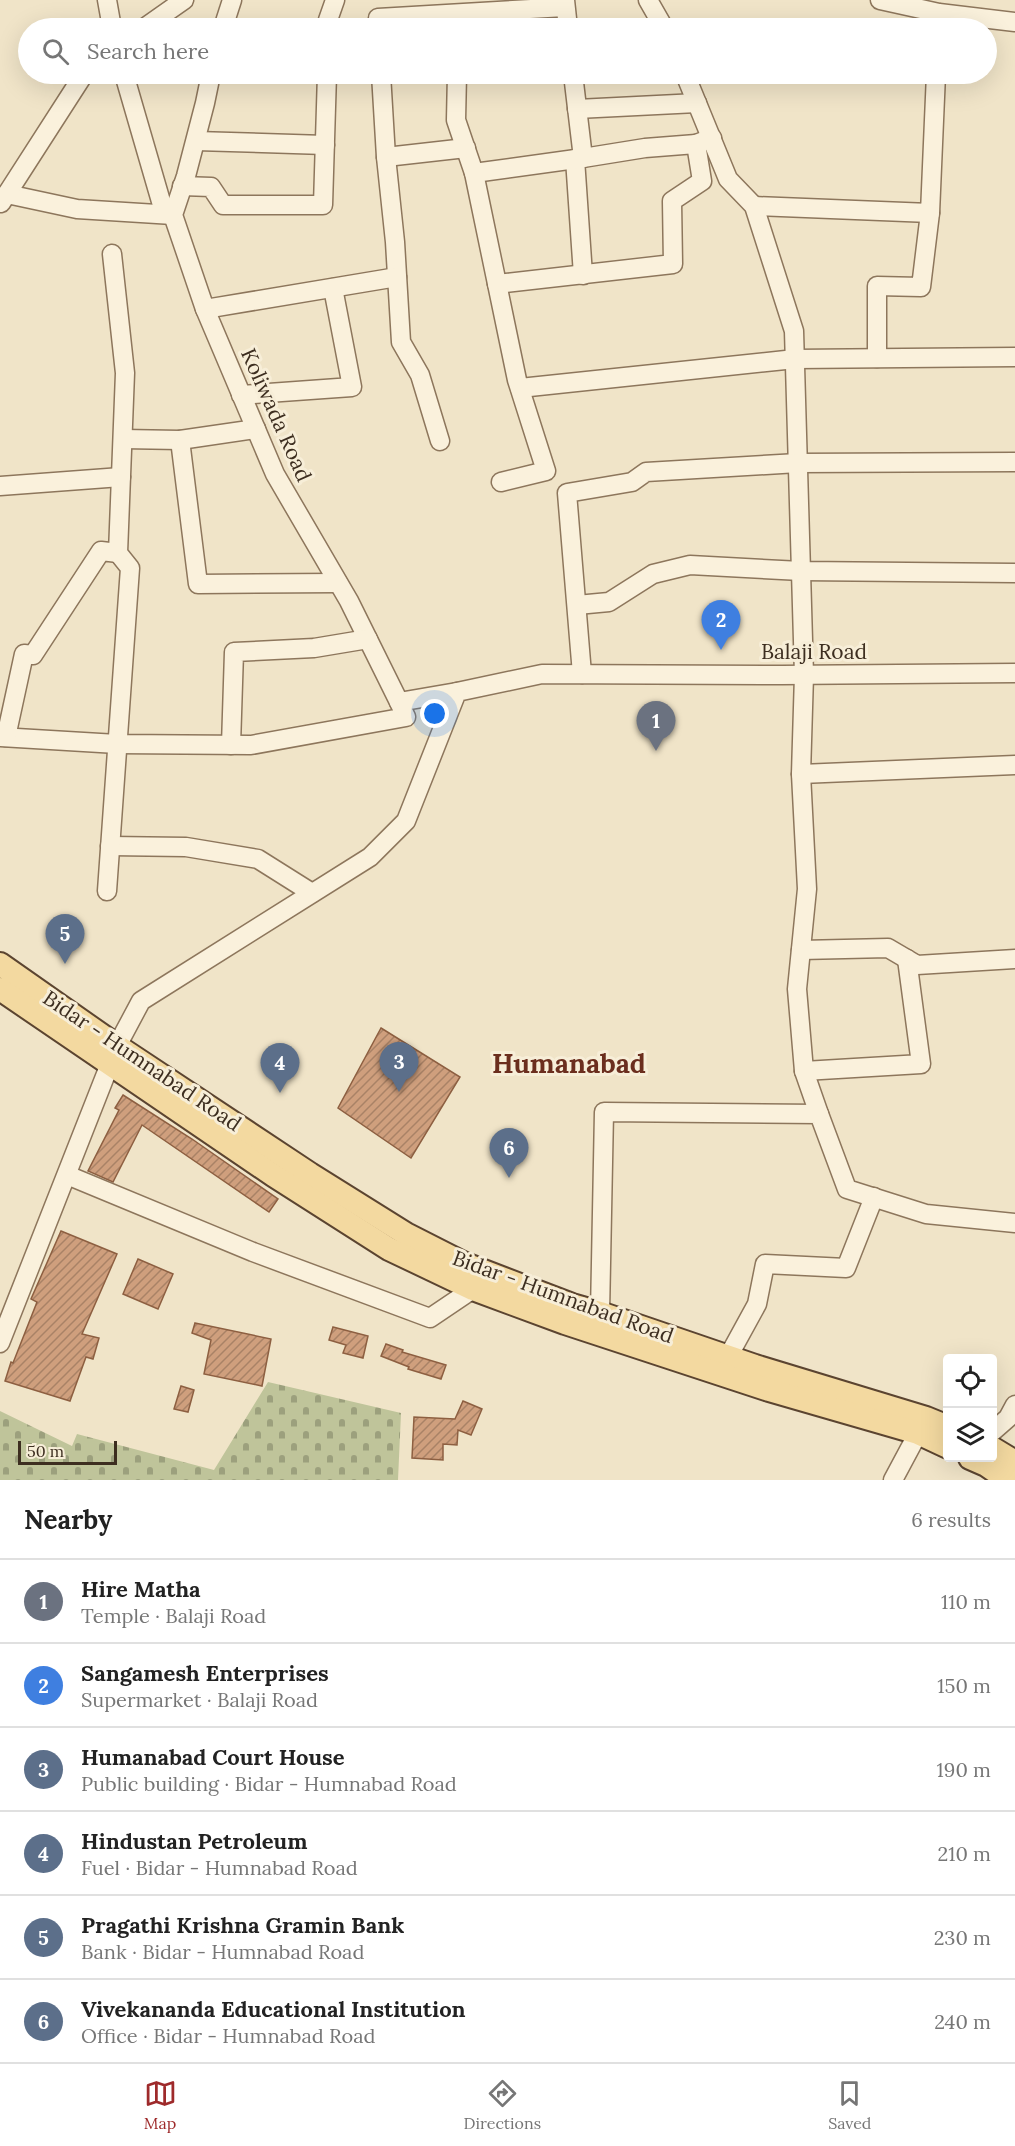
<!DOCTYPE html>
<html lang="en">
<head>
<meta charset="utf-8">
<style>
	body { margin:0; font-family:Lora,serif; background:#f2f2f2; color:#222 }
	.controls { position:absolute; right:18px; bottom:18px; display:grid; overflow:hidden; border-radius:6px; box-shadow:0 6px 24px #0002 }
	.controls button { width:54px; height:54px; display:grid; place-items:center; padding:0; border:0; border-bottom:2px solid #e0e0e0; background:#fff; color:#222; font:30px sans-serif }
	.scale { position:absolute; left:18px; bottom:15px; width:99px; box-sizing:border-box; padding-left:6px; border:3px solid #3d2e20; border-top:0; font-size:16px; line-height:21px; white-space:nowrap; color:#3d2e20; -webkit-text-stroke:4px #f7eed8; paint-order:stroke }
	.you { position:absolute; left:435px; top:714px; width:21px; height:21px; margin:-15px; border:4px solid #fff; border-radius:50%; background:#1a73e8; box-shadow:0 0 0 9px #1a73e833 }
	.badge { display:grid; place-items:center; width:39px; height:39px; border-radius:50%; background:#9e2a2b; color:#fff; font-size:20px; font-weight:700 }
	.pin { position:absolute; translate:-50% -50px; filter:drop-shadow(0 2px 3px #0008) }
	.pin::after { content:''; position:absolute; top:32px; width:21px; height:18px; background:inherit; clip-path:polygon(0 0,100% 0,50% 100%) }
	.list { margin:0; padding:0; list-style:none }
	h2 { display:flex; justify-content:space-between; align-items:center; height:78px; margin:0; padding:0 24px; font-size:26px }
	h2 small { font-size:20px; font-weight:400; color:#767676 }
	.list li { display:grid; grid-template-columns:39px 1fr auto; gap:18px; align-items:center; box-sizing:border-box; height:84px; padding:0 24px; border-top:2px solid #e0e0e0 }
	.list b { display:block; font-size:22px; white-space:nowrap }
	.list p { margin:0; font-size:20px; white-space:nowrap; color:#767676 }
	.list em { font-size:20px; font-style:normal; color:#767676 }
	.icon { flex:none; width:33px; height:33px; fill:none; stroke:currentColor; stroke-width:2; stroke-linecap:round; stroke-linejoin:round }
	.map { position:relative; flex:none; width:1015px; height:1480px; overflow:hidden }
	.search { position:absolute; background:#fff; box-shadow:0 6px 24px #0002; left:18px; right:18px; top:18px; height:66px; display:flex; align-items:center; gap:15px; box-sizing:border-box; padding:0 21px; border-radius:33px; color:#767676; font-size:22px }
	.sheet { height:582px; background:#fff }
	nav { display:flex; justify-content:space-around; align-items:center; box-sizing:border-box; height:84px; border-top:2px solid #e0e0e0; background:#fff; font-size:16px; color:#767676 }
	nav a { display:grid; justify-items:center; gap:3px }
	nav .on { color:#9e2a2b }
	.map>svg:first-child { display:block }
	.cemetery { fill:url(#cemetery-stones) }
	.building { fill:url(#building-hatch); stroke:#8d5f41; stroke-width:1.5 }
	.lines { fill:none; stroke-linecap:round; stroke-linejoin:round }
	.minor-casing { stroke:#8d765c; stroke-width:21 }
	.major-casing { stroke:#5b4430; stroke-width:26 }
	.minor { stroke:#faf1dc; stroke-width:18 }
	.major { stroke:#f3d9a0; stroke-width:22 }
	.labels { text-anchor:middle; stroke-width:6; stroke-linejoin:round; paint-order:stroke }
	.street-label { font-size:21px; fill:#3d2e20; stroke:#f7eed8 }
	.district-label { font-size:27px; font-weight:bold; fill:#6b2e1e; stroke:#f7eed8 }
</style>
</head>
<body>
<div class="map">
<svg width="1015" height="1480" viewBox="0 0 1015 1480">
	<defs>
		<pattern id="cemetery-stones" width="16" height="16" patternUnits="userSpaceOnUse" patternTransform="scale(1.5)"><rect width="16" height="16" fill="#bfc49a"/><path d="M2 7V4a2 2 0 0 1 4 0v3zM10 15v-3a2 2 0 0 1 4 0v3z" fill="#9ca07d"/></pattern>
		<pattern id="building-hatch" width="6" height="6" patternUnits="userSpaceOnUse" patternTransform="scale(1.5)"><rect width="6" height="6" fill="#cf9f7d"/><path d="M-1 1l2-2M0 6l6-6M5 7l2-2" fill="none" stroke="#a98266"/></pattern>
	</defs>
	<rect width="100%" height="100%" fill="#f0e4c8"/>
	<!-- cemetery -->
	<path class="cemetery" d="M268,1382L401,1413L398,1480H0V1411L72,1446L77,1434L214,1470Z"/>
	<!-- building -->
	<g class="building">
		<path d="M381,1028L460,1077L411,1158L338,1108Z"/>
		<path d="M123,1095L192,1139L278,1199L269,1212L142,1125L113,1182L88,1171L119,1110L115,1108Z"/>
		<path d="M61,1231L117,1254L82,1334L99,1338L93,1359L86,1357L70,1401L5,1381L11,1362L13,1363L37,1302L31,1299Z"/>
		<path d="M138,1259L173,1274L158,1309L123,1294Z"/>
		<path d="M195,1323L271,1339L262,1386L204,1374L211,1340L192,1333Z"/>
		<path d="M333,1327L368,1336L363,1358L343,1353L346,1345L329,1340Z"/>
		<path d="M386,1344L403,1350L402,1352L446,1365L441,1379L408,1369L409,1367L381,1356Z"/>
		<path d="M181,1386L194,1390L188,1412L174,1409Z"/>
		<path d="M463,1401L482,1409L471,1435L458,1430L457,1445L443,1444V1460L412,1458L414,1417L455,1419Z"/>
	</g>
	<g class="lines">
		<defs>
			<g id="minor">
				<path d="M107,0L112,28"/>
				<path d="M565,0L568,28"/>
				<path d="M648,0L664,28"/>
				<path d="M880,0L939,13L1015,22"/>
				<path d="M144,28L184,0"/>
				<path d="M223,28L232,0"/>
				<path d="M328,28V20L335,0"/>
				<path d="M379,28L378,18L565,7"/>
				<path d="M124,74L162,205L173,215"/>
				<path d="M211,74L205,103L186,176L173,215L205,309L275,474L349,601L399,702L457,692"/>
				<path d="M381,74L386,157L395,242L401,342L420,375L440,441"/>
				<path d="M457,74L456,120L474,173"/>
				<path d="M685,74L728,179L754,206L794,331L804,675L801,774L807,889L797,989L804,1071L819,1114"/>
				<path d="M577,109L697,103"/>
				<path d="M196,141L325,145"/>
				<path d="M386,157L466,148"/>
				<path d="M583,158L645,148L696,144"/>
				<path d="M575,159L583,275"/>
				<path d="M182,186L211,187L223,205H323L327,74"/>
				<path d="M7,194L77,209L173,215"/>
				<path d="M1,203L84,74"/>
				<path d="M754,206L930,213L936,74"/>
				<path d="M497,284L673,264L672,201L702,181L696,144L712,138"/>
				<path d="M205,309L397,277"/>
				<path d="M877,358V286L921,287L930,213"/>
				<path d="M520,388L795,359L1015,357"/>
				<path d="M241,395L352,387L333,288"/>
				<path d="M256,429L180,440L198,584L338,583"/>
				<path d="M123,439L180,440"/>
				<path d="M501,482L546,471L517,380L474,173L583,158L573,74"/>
				<path d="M0,486L121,477"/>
				<path d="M577,605L609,602L653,574L690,565L801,571L1015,573"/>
				<path d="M582,674L567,493L632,482L646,472L798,463L1015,462"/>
				<path d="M0,737L117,744L251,745L406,717L399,702"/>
				<path d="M6,737L24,654L33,655L101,551L118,553"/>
				<path d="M231,745L234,652L314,648L368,639"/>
				<path d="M801,774L1015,765"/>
				<path d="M110,846L186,847L258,859L312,893"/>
				<path d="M107,891L130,568L118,553L125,373L112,254"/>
				<path d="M801,950L888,948L917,965L1015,959"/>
				<path d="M804,1071L921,1064L907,959"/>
				<path d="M67,1175L253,1252L430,1318L473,1289"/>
				<path d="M600,1313L604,1112L819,1114L847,1189L926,1214L1015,1223"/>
				<path d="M0,1343L117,1046L141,1001L370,857L406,821L457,692L542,674L782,675L1015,673"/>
				<path d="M728,1357L757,1304L765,1264L846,1268L874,1197"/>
				<path d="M992,1432L1008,1418L1015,1405"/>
				<path d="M893,1480L924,1422"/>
			</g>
			<g id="major">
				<path d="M0,964L117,1046L310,1174L406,1234L465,1264L572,1305L600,1313L755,1366L926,1418L948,1427"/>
				<path d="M0,989L273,1175L389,1249L473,1289L565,1323L769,1390L918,1433L948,1447"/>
				<path d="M992,1448L1015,1462"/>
				<path d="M970,1458L986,1465L1008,1480"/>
			</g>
		</defs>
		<!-- minor casing -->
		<use href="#minor" class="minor-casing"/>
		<!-- major casing -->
		<use href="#major" class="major-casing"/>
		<!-- minor -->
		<use href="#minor" class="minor"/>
		<!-- major -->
		<use href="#major" class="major"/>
	</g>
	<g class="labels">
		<!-- street labels -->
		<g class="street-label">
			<text transform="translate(276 415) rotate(66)" y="7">Koliwada Road</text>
			<text x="814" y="659">Balaji Road</text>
			<text transform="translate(142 1061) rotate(34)" y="7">Bidar - Humnabad Road</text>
			<text transform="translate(563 1297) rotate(20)" y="7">Bidar - Humnabad Road</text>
		</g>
		<!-- district labels -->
		<g class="district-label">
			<text x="569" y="1073">Humanabad</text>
		</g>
	</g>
</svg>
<div class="controls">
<button><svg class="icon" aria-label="locate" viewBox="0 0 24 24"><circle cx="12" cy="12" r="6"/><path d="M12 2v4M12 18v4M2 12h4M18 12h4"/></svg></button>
<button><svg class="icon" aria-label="layers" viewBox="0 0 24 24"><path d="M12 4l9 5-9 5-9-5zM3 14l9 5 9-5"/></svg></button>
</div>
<div class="scale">50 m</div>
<div class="you"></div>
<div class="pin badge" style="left:656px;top:751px;background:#6b7280">1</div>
<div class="pin badge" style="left:721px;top:650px;background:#3f7fe0">2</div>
<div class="pin badge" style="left:399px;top:1092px;background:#5c6f8a">3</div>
<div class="pin badge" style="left:280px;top:1093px;background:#5c6f8a">4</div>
<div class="pin badge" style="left:65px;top:964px;background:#5c6f8a">5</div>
<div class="pin badge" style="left:509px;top:1178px;background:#5c6f8a">6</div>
<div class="search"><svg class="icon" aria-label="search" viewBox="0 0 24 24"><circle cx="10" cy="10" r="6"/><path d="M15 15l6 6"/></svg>Search here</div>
</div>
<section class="sheet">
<h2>Nearby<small>6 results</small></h2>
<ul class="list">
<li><span class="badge" style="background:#6b7280">1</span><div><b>Hire Matha</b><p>Temple · Balaji Road</p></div><em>110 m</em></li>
<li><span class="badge" style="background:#3f7fe0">2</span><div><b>Sangamesh Enterprises</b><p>Supermarket · Balaji Road</p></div><em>150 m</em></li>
<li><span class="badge" style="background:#5c6f8a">3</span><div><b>Humanabad Court House</b><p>Public building · Bidar - Humnabad Road</p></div><em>190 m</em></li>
<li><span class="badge" style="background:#5c6f8a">4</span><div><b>Hindustan Petroleum</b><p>Fuel · Bidar - Humnabad Road</p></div><em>210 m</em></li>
<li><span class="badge" style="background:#5c6f8a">5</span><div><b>Pragathi Krishna Gramin Bank</b><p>Bank · Bidar - Humnabad Road</p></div><em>230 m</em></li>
<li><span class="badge" style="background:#5c6f8a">6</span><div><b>Vivekananda Educational Institution</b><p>Office · Bidar - Humnabad Road</p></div><em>240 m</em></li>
</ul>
</section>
<nav>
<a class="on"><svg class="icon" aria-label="map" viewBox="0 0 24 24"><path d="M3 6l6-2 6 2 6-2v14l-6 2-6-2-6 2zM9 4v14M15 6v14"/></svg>Map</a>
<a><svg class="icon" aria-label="directions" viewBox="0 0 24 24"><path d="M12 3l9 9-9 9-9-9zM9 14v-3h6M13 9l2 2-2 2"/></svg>Directions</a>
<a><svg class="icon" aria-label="saved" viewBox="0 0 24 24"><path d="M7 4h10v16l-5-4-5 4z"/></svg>Saved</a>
</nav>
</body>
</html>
